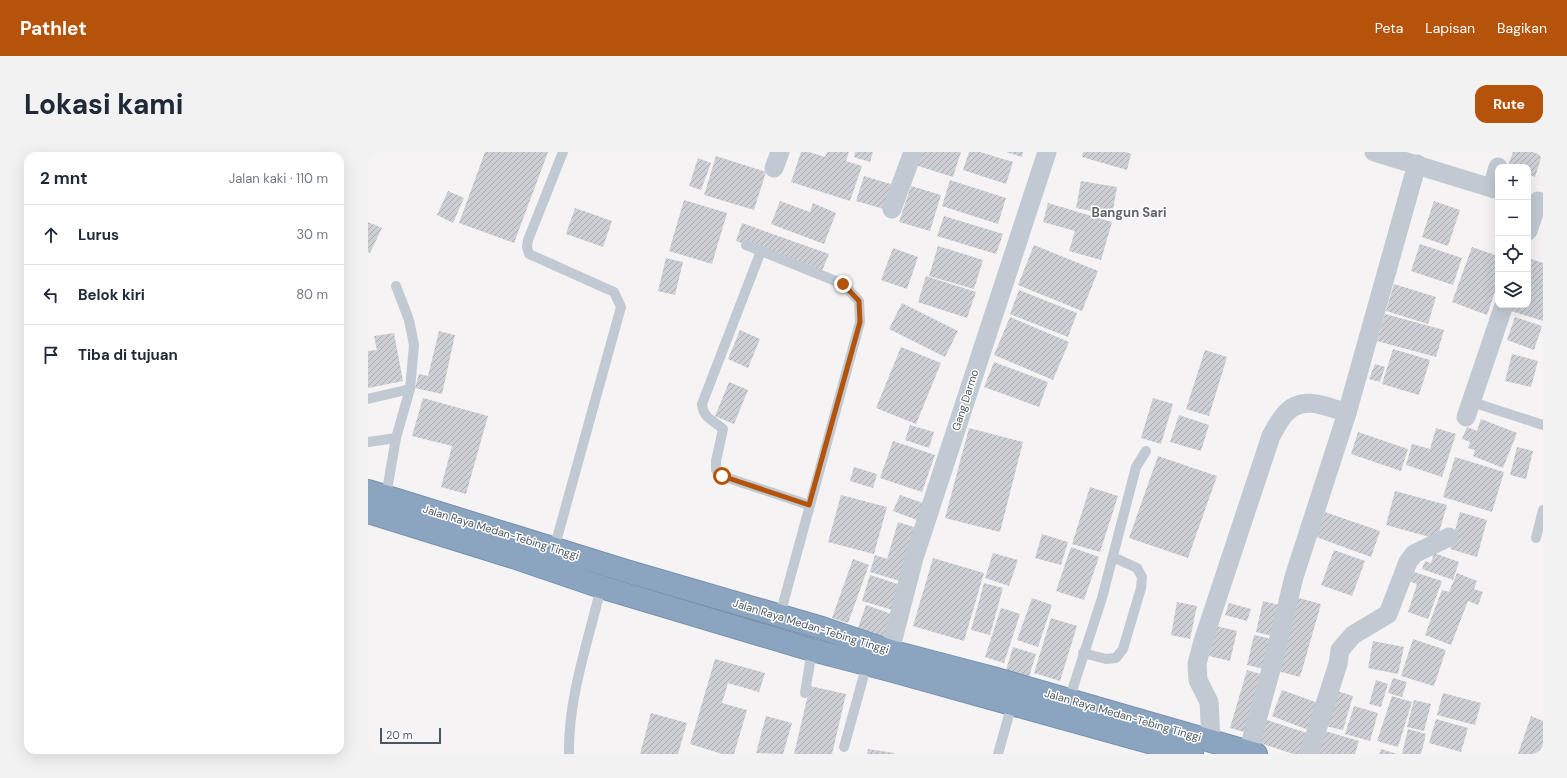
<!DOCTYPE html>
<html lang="id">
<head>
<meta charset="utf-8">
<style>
	body { margin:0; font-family:"DM Sans",sans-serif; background:#f2f2f3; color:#1f2937 }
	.controls { position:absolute; right:12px; top:12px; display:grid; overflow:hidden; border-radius:8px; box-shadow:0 4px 16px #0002 }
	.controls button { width:36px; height:36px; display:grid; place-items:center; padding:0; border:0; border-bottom:1px solid #e0e1e3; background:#fff; color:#1f2937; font:20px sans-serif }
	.scale { position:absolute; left:12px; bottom:10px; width:61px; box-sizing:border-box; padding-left:4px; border:2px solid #4a5661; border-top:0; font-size:11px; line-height:14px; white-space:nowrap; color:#4a5661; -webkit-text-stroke:3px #fff; paint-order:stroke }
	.stop { position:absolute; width:12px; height:12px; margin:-9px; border:3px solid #b45309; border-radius:50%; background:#fff }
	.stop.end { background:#b45309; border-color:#fff; box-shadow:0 1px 4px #0008 }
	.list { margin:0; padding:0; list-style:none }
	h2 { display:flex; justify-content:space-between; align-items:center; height:52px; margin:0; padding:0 16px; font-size:17px }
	h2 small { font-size:13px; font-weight:400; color:#747a83 }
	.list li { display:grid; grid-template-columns:26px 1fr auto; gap:12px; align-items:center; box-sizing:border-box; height:60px; padding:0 16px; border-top:1px solid #e0e1e3 }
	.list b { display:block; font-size:15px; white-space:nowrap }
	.list em { font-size:13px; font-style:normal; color:#747a83 }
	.icon { flex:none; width:22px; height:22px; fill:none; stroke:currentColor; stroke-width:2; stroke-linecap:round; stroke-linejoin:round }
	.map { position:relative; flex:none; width:1175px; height:602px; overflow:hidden; border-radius:12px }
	header { display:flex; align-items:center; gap:24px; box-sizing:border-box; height:56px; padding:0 20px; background:#b45309; color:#fff }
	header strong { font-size:19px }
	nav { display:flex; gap:22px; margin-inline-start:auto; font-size:14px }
	.intro { display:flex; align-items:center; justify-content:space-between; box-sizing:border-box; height:96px; padding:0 24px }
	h1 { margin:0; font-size:28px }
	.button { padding:10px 18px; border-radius:12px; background:#b45309; color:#fff; font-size:14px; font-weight:700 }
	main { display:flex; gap:24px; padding:0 24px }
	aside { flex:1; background:#fff; border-radius:12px; box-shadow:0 4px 16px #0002 }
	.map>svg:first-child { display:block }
	.building { fill:url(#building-hatch) }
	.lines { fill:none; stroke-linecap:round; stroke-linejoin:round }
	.highway-casing { stroke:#7690ad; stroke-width:24 }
	.lane { stroke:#c1cad2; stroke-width:10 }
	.street { stroke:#c1cad2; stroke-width:19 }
	.highway { stroke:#8ba5c1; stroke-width:22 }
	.route { stroke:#b45309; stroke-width:5 }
	.labels { text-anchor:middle; stroke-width:3; stroke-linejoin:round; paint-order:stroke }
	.street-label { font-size:11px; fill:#4a5661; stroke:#fff }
	.quarter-label { font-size:13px; font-weight:bold; fill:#5f6368; stroke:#fff }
</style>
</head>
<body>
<header>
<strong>Pathlet</strong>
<nav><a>Peta</a><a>Lapisan</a><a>Bagikan</a></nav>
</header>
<div class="intro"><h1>Lokasi kami</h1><a class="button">Rute</a></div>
<main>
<aside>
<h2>2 mnt<small>Jalan kaki · 110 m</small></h2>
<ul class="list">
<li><svg class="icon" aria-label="ahead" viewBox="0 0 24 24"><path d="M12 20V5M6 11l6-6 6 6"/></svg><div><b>Lurus</b></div><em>30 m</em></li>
<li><svg class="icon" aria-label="left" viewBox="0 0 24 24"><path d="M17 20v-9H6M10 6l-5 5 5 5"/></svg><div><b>Belok kiri</b></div><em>80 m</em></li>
<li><svg class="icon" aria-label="arrive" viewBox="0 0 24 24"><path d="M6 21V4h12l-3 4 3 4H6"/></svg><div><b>Tiba di tujuan</b></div></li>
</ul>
</aside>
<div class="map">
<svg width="1175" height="602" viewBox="0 0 1175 602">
	<defs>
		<pattern id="building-hatch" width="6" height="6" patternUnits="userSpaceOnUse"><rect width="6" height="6" fill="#cdcfd5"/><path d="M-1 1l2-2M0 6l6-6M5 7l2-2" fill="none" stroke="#a8abb0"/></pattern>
	</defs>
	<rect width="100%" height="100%" fill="#f5f3f3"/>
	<!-- building -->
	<g class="building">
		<path d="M117,0H180L146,91L91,71Z"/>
		<path d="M433,0H441L457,5L459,0H481L478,9L494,14L482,49L423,30Z"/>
		<path d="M487,0H505L502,10L486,5Z"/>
		<path d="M551,0H593L585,25L547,13Z"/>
		<path d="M601,0H612L645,10L638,32L595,18Z"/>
		<path d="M638,0H655L654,5Z"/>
		<path d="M715,0H758L763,2L759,18L714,5Z"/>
		<path d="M1145,0H1175L1167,25L1160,22V15L1140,14Z"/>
		<path d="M348,4L398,20L386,58L336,43Z"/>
		<path d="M330,6L343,11L333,38L321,34Z"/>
		<path d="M496,24L526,33L519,58L488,49Z"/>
		<path d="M582,28L638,46L630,72L574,54Z"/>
		<path d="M713,29L749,35L744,63L708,56Z"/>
		<path d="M543,34L573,43L562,79L531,70Z"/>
		<path d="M80,39L96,46L85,71L69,63Z"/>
		<path d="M316,48L359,61L344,112L301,99Z"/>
		<path d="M412,49L442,60L445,51L468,61L456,92L403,72Z"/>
		<path d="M1066,49L1092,58L1080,94L1054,85Z"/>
		<path d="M680,51L744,70L733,108L701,99L707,79L675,70Z"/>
		<path d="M207,56L244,69L235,95L198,82Z"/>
		<path d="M576,64L635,82L628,102L569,84Z"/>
		<path d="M0,70L14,76L2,101L0,100Z"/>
		<path d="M374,71L461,102L454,119L368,89Z"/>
		<path d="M1052,92L1094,106L1085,133L1043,119Z"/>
		<path d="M666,93L730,119L714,159L650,133Z"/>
		<path d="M570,94L615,108L606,137L561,124Z"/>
		<path d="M1104,95L1130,104V131L1119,163L1084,150Z"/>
		<path d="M525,96L550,105L539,137L513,128Z"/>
		<path d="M298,106L315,110L307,143L290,139Z"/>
		<path d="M1160,106L1175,111V169L1143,159L1145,153H1160Z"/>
		<path d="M558,124L608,140L599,166L550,150Z"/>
		<path d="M1026,132L1068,145L1060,172L1018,159Z"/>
		<path d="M651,138L709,161L700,185L642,162Z"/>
		<path d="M534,151L590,179L577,205L521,177Z"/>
		<path d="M1017,162L1076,178L1068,205L1009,189Z"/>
		<path d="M642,165L701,190L685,228L626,203Z"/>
		<path d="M1147,165L1174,174L1166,198L1139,188Z"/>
		<path d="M372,178L392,187L380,216L360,207Z"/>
		<path d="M71,179L87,183L74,242L47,236L51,222L60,224Z"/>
		<path d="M26,181L35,229L0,236V199L9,198L6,184Z"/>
		<path d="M533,195L573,211L548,272L508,256Z"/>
		<path d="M1025,197L1062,208L1051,243L1014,232Z"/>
		<path d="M837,198L859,205L841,264L818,257Z"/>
		<path d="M1144,202L1170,209L1163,235L1137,229Z"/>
		<path d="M626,210L680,230L671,255L616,235Z"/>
		<path d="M1007,212L1017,215L1012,230L1001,227Z"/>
		<path d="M361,230L380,238L366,272L347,264Z"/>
		<path d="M55,246L120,264L98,342L73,335L84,294L44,284Z"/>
		<path d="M785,246L805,252L793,292L773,286Z"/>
		<path d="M811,263L841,273L833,299L802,290Z"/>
		<path d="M1113,267L1149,281L1135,316L1105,304L1107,298L1100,296L1102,290L1094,287L1099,275L1109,279Z"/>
		<path d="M542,273L566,280L561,296L537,288Z"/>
		<path d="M601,276L655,290L632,380L577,366Z"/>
		<path d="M1068,276L1088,282L1074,325L1038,313L1044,292L1062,297Z"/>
		<path d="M990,280L1040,297L1033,319L983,302Z"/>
		<path d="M525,289L567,303L554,340L512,326Z"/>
		<path d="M1149,295L1165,299L1158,327L1142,323Z"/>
		<path d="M790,304L849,324L820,406L761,386Z"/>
		<path d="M1087,305L1136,320L1124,360L1075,345Z"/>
		<path d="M486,315L509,322L505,336L482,329Z"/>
		<path d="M722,335L750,344L732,400L704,392Z"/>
		<path d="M1027,339L1079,353L1069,387L1018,373Z"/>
		<path d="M473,343L519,355L506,402L460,390Z"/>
		<path d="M532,343L555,351L549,368L525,359Z"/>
		<path d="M957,360L1012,379L1003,405L948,385Z"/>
		<path d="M1092,360L1119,368L1109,405L1082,397Z"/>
		<path d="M530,370L549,376L532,429L502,420L507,403L519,407Z"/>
		<path d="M674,382L700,390L693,413L667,406Z"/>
		<path d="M703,395L731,405L716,448L688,439Z"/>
		<path d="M966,398L997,409L984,444L953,433Z"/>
		<path d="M625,401L650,408L641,434L617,426Z"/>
		<path d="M1066,401L1091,410L1085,428L1054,417L1057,409L1063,411Z"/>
		<path d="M565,406L616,421L596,489L545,474Z"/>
		<path d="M485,407L501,413L480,471L464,466Z"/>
		<path d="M1043,419L1074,429L1060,467L1040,460L1049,432L1040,429Z"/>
		<path d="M1089,421L1109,429L1106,437L1115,440L1110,453L1100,449L1083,493L1057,483L1074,438L1081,440Z"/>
		<path d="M502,423L536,434L528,459L494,449Z"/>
		<path d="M616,431L635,436L622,483L603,478Z"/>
		<path d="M927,445L953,452L932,525L906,518Z"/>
		<path d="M664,446L684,453L670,495L649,488Z"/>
		<path d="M895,449L915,454L908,485L888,480Z"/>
		<path d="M809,450L829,454L822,487L803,483Z"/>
		<path d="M861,451L883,457L879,469L857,463Z"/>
		<path d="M498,453L529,464L521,487L490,476Z"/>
		<path d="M633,456L652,462L636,511L617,505Z"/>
		<path d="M683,466L709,474L692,529L666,521Z"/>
		<path d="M848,474L869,479L862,509L841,504Z"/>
		<path d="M886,483L907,488L900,518L879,513Z"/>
		<path d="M1045,487L1078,498L1066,534L1033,524Z"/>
		<path d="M1005,489L1036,495L1030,522L1000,516Z"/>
		<path d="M645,495L668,502L661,525L638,518Z"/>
		<path d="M347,507L397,521L391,540L360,531L354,551L379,558L366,602H354L322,592Z"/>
		<path d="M879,518L899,524L883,582L862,576Z"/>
		<path d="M1025,526L1039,530L1034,545L1020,541Z"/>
		<path d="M1008,528L1020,532L1013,555L1001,552Z"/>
		<path d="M442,534L478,542L464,602H426Z"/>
		<path d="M914,538L953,552L943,579L904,564Z"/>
		<path d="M966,538L985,544L975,578L957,574Z"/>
		<path d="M1075,541L1113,551L1107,573L1069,563Z"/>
		<path d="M1024,544L1044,550L1030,595L1009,589Z"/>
		<path d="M1046,548L1063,552L1056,579L1039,575Z"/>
		<path d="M986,554L1010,561L1002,589L977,582Z"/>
		<path d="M283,561L319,571L310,602H272Z"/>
		<path d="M398,564L424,571L415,602L388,601Z"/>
		<path d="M1163,564L1175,569V602H1150Z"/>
		<path d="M896,567L942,582L936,602H925L889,590Z"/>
		<path d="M1068,567L1100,576L1093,600L1061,591Z"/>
		<path d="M1040,577L1058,582L1053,602H1034Z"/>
		<path d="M954,578L991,589L987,602H946Z"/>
		<path d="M500,597L526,601V602H499Z"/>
		<path d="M1013,597L1029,602H1011Z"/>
	</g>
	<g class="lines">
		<defs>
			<g id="highway">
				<path d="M0,339L258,419L454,476L522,499L625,526L888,602"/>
				<path d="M0,360L145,405L233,435L444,498L525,519L824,602"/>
			</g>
		</defs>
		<!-- highway casing -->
		<use href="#highway" class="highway-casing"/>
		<!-- lane -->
		<g class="lane">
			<path d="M378,93L475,132L491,149L492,170L412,463"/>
			<path d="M393,99L334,252C335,267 346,268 355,277L348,309V318L354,324L441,353"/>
			<path d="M0,247L42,237"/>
			<path d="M1104,250L1175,273"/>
			<path d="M0,290L28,286"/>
			<path d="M18,344L28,286L42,237L46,193L41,168L28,134"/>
			<path d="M1168,386L1175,358"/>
			<path d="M186,397L253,155L246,140L161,102L159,95L160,88L195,0"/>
			<path d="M715,501L738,507L748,506L755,497L773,436L774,425L769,416L745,405"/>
			<path d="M437,541L444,498"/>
			<path d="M701,548L734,446L768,315L778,299"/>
			<path d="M476,595L499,512"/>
			<path d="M201,602C200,545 220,491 233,435"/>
			<path d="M630,602L644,552"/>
		</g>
		<!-- street -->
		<g class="street">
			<path d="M1006,0L1130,38"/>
			<path d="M406,16L412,0"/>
			<path d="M1124,36L1130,15"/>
			<path d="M524,57L545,0"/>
			<path d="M1160,79L1170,49"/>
			<path d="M1098,265L1136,153"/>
			<path d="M522,499L546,406L679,0"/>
			<path d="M843,588L841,550L830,528L829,512L835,489L903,284C907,277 911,269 916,263C933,242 958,254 979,261"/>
			<path d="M880,600L906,507L926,425L979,261L1049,12"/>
			<path d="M941,602L970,512L972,498L985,483L1020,462L1040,410L1046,402L1081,385"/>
		</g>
		<!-- highway -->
		<use href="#highway" class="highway"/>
	</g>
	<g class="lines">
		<!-- route -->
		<path class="route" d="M354,324L441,353L492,170L491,149L475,132"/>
	</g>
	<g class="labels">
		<!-- street labels -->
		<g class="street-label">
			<text transform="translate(597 248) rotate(-72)" y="4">Gang Darmo</text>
			<text transform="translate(133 380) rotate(17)" y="4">Jalan Raya Medan-Tebing Tinggi</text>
			<text transform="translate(443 474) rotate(17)" y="4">Jalan Raya Medan-Tebing Tinggi</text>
			<text transform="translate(755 563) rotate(16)" y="4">Jalan Raya Medan-Tebing Tinggi</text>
		</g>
		<!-- quarter labels -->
		<g class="quarter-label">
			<text x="761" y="65">Bangun Sari</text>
		</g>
	</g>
</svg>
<div class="controls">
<button>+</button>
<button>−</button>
<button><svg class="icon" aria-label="locate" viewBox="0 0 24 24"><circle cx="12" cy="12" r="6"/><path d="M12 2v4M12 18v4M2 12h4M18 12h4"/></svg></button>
<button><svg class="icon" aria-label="layers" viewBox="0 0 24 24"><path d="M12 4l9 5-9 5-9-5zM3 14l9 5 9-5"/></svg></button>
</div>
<div class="scale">20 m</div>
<div class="stop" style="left:354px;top:324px"></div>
<div class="stop end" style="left:475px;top:132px"></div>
</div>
</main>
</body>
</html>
